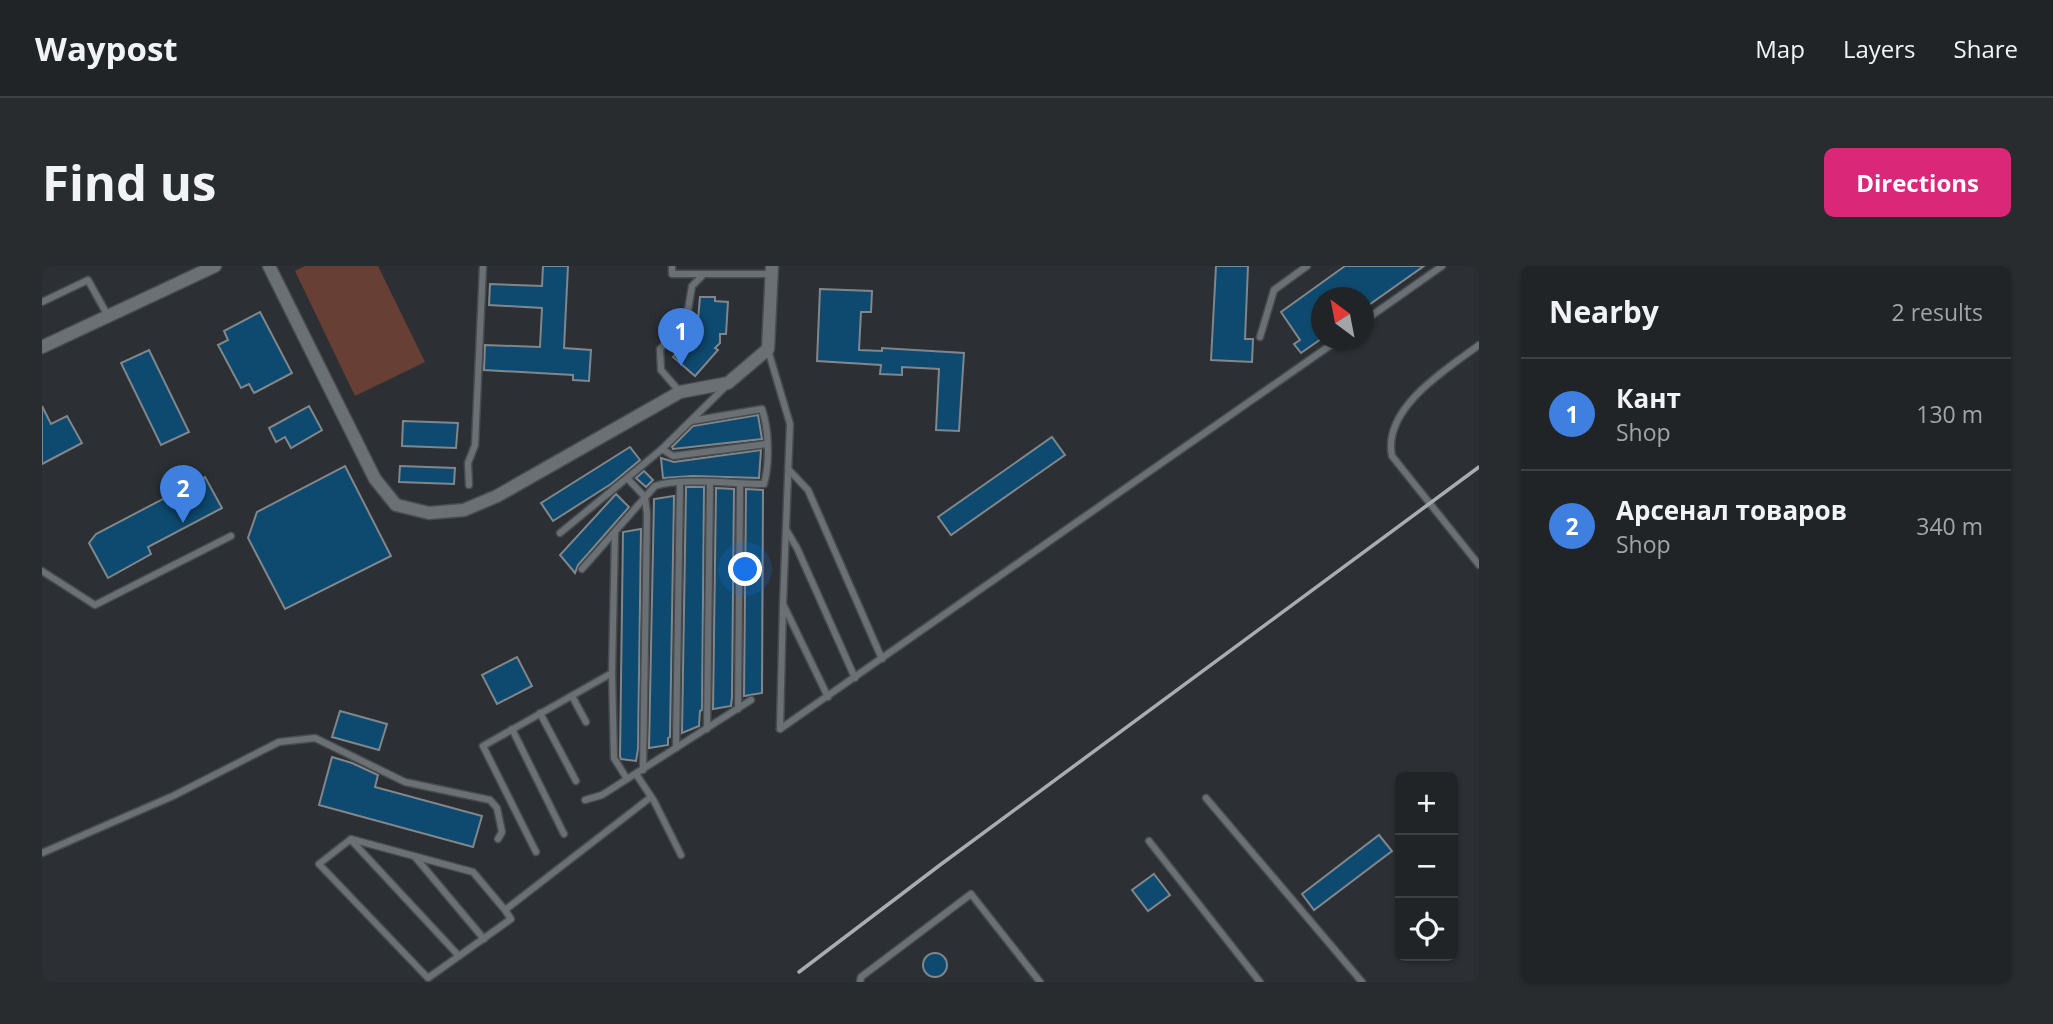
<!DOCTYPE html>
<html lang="en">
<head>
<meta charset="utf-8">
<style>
	body { margin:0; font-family:"Open Sans",sans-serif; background:#292c2f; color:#f1f3f6 }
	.controls { position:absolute; right:21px; bottom:21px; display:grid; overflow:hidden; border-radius:10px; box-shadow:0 2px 5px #0004 }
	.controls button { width:63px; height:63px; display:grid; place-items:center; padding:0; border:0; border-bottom:2px solid #3e4144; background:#212427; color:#f1f3f6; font:35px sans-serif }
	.compass { position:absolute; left:1269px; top:21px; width:63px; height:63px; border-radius:50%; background:#212427; box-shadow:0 2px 5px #0004; rotate:328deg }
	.you { position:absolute; left:704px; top:304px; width:24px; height:24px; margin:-18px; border:5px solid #fff; border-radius:50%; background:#1a73e8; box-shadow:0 0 0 10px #1a73e833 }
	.badge { display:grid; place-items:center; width:46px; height:46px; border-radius:50%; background:#db2777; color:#fff; font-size:23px; font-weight:700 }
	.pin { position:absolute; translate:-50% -58px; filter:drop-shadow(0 2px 4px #0008) }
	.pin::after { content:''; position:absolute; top:37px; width:24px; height:21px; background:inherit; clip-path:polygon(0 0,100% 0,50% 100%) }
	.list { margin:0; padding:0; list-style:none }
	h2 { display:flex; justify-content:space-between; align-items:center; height:91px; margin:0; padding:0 28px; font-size:30px }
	h2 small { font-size:23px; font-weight:400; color:#a2a4a7 }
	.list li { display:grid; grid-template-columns:46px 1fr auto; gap:21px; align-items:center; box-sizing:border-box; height:112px; padding:0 28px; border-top:2px solid #3e4144 }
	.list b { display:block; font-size:26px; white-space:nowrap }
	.list p { margin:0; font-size:23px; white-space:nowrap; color:#a2a4a7 }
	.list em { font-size:23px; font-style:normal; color:#a2a4a7 }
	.icon { flex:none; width:38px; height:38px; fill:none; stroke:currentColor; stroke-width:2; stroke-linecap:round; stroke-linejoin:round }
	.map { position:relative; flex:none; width:1437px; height:716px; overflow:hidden; border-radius:10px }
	header { display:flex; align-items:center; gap:42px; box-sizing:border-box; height:98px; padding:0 35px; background:#212427; border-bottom:2px solid #3e4144 }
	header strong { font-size:33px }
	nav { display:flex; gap:38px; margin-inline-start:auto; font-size:24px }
	.intro { display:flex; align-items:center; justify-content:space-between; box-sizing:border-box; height:168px; padding:0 42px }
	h1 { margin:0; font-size:49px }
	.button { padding:18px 32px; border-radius:10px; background:#db2777; color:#fff; font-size:24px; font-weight:700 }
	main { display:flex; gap:42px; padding:0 42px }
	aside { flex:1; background:#212427; border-radius:10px; box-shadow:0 2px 5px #0004 }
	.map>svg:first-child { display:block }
	.green { fill:#683f34 }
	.building { fill:#0e4a6f; stroke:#81868a; stroke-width:2 }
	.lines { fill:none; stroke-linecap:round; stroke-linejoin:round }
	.service-casing { stroke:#494c4f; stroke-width:9 }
	.minor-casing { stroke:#494c4f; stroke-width:15 }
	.path { stroke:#767a7d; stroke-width:2; stroke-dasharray:3.5 3.5; stroke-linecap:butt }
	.service { stroke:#6b7074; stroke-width:6 }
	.minor { stroke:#6b7074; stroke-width:12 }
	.rail { stroke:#aaadb0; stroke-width:3.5 }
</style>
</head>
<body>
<header>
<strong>Waypost</strong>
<nav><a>Map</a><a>Layers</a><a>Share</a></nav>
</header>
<div class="intro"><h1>Find us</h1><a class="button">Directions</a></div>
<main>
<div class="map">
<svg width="1437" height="716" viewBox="0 0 1437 716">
	<rect width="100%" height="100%" fill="#2c3034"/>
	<!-- green -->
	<path class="green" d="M263,0H336L383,96L313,130L253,5Z"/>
	<!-- building -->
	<g class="building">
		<path d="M501,0H526L522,82L549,84L547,115L531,114V109L442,104L443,79L498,81L500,42L447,39L448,18L500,20Z"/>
		<path d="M1174,0H1206L1203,73H1211L1210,96L1169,94Z"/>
		<path d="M1303,0H1382L1321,43V32H1279V73L1259,87L1252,78L1258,74L1239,46Z"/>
		<path d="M778,23L830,25L829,46H819L817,84L840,85V82L922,87L917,165L894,164L897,103L860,101V109L838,108L839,99L775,95Z"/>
		<path d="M658,31H673V35L686,36L684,68H678V77L673,82L676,84L653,110L631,91L655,65Z"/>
		<path d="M218,46L250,107L212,127L207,118L199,122L176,79L186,74L182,65Z"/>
		<path d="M107,84L147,166L119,179L79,97Z"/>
		<path d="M0,140L9,158L25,150L40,177L0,198Z"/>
		<path d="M267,140L280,164L249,182L243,171L234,176L227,162Z"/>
		<path d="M716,149L720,173L631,183L630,181L651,160Z"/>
		<path d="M361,155L416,157L414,182L360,180Z"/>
		<path d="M1010,171L1023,189L909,269L896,251Z"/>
		<path d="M588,181L598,194L569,218L511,255L499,237Z"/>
		<path d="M719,184L717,212L651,210L621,212L619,192L632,196Z"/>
		<path d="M303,200L349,290L243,343L206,272L215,246Z"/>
		<path d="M358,200L413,202L412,218L357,216Z"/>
		<path d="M602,205L611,214L604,221L594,212Z"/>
		<path d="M163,211L180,242L106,281L109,288L66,312L47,277L54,268Z"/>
		<path d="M644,221H662L660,444L658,445L657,460L640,467Z"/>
		<path d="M674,222L692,223L690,431L689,440L671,443Z"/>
		<path d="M704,223L721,224L720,427L702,430Z"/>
		<path d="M574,228L587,241L536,299L533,307L518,289Z"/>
		<path d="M632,230L628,471L626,472V479L607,482L612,233Z"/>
		<path d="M599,263L596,483L594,495L579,493L578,490L581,266Z"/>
		<path d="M475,391L490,420L455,438L440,409Z"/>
		<path d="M298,445L345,458L337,484L290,471Z"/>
		<path d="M290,491L310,497L336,509L333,521L440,550L431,581L277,539Z"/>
		<path d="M1337,569L1350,585L1272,644L1260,628Z"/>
		<path d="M1112,608L1128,629L1106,645L1090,624Z"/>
		<circle cx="893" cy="699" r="12"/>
	</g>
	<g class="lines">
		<defs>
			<g id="service">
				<path d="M630,0V8H662"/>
				<path d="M0,36L46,14L66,50"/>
				<path d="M1322,55L1400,0"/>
				<path d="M1218,71L1232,24L1265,0"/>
				<path d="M1437,79C1405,103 1340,142 1350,190L1437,299"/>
				<path d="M726,84L748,158L741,338"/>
				<path d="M638,126L619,104L618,83L644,56L650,20L662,8H729"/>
				<path d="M620,183L631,190L725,178"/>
				<path d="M747,204L766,224L840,393"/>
				<path d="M427,219L426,197L433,179L441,0"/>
				<path d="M745,265L755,282L813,412"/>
				<path d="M518,267L585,212"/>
				<path d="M573,267L570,407L572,492L585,513"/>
				<path d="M540,303L613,220C637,211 694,218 722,218C728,196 727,164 720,143L649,155"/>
				<path d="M0,305L53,339L189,270"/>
				<path d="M530,430L544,456"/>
				<path d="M696,443L698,218"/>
				<path d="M498,447L534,515"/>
				<path d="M470,463L522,568"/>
				<path d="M665,463L668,217"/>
				<path d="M738,463L1296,74"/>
				<path d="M738,463L741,338L786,431"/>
				<path d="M634,482L638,216"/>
				<path d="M601,504L605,248L603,231L585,212L620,183L685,119"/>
				<path d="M594,508L612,535L639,589"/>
				<path d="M1164,532L1320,716"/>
				<path d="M543,534L560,529L709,434"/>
				<path d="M310,575L417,690"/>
				<path d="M1107,575L1218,716"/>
				<path d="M494,586L441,480L570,407"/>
				<path d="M0,587L131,530L237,476L273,472L363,516L448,534L455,542L460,566L456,573"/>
				<path d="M374,592L442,673"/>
				<path d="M463,644L469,653L386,712L277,598L309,573L431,606L463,644L609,531"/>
				<path d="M818,716L819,711L929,628L998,716"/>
			</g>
			<g id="minor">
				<path d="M227,0L333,213L354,239L387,247L422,244L455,230L638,126L686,117L726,83L730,0"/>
				<path d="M0,81L173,0"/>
			</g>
		</defs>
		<!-- service casing -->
		<use href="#service" class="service-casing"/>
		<!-- minor casing -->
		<use href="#minor" class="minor-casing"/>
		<!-- path -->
		<path class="path" d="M640,71L647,78"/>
		<!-- service -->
		<use href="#service" class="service"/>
		<!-- minor -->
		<use href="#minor" class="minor"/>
		<!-- rail -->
		<path class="rail" d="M757,706L898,599L1437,201"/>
	</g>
</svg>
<div class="controls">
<button>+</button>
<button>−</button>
<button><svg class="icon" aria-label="locate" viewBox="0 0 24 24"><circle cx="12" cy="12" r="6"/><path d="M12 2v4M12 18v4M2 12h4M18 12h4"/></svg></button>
</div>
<svg class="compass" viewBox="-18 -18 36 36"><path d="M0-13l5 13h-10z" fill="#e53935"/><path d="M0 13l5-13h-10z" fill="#a2a4a7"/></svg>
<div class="you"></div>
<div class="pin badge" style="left:639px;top:100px;background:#3f7fe0">1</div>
<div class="pin badge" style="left:141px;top:257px;background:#3f7fe0">2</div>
</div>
<aside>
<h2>Nearby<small>2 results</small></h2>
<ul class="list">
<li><span class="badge" style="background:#3f7fe0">1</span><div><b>Кант</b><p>Shop</p></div><em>130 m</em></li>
<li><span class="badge" style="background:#3f7fe0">2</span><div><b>Арсенал товаров</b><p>Shop</p></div><em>340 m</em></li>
</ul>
</aside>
</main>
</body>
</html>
